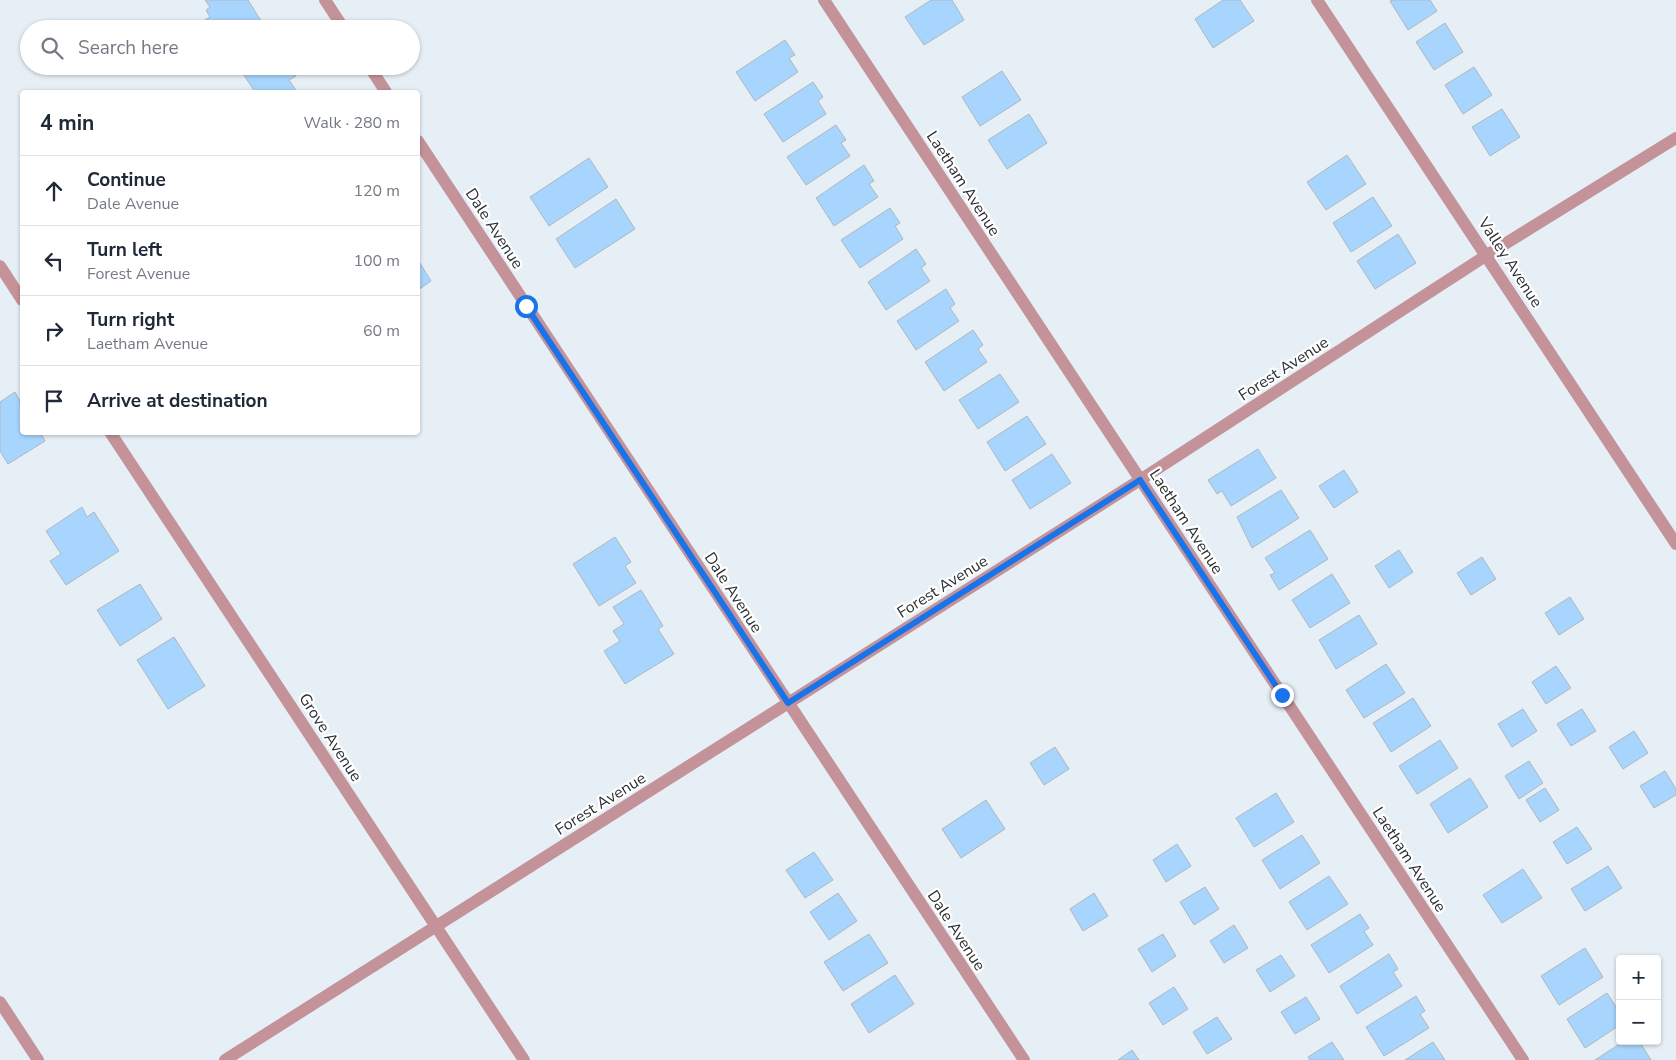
<!DOCTYPE html>
<html lang="en">
<head>
<meta charset="utf-8">
<style>
	body { margin:0; font-family:"Nunito Sans",sans-serif; background:#f2f2f3; color:#1f2937 }
	.controls { position:absolute; right:15px; bottom:15px; display:grid; overflow:hidden; border-radius:5px; box-shadow:0 1px 4px #0004 }
	.controls button { width:45px; height:45px; display:grid; place-items:center; padding:0; border:0; border-bottom:1px solid #e0e1e3; background:#fff; color:#1f2937; font:25px sans-serif }
	.stop { position:absolute; width:15px; height:15px; margin:-11px; border:4px solid #1a73e8; border-radius:50%; background:#fff }
	.stop.end { background:#1a73e8; border-color:#fff; box-shadow:0 1px 5px #0008 }
	.list { margin:0; padding:0; list-style:none }
	h2 { display:flex; justify-content:space-between; align-items:center; height:65px; margin:0; padding:0 20px; font-size:21px }
	h2 small { font-size:16px; font-weight:400; color:#747a83 }
	.list li { display:grid; grid-template-columns:32px 1fr auto; gap:15px; align-items:center; box-sizing:border-box; height:70px; padding:0 20px; border-top:1px solid #e0e1e3 }
	.list b { display:block; font-size:19px; white-space:nowrap }
	.list p { margin:0; font-size:16px; white-space:nowrap; color:#747a83 }
	.list em { font-size:16px; font-style:normal; color:#747a83 }
	.icon { flex:none; width:28px; height:28px; fill:none; stroke:currentColor; stroke-width:2; stroke-linecap:round; stroke-linejoin:round }
	.map { position:relative; flex:none; width:1676px; height:1060px; overflow:hidden }
	.search { position:absolute; background:#fff; box-shadow:0 1px 4px #0004; left:20px; top:20px; width:400px; height:55px; display:flex; align-items:center; gap:12px; box-sizing:border-box; padding:0 18px; border-radius:28px; color:#747a83; font-size:19px }
	.panel { position:absolute; background:#fff; box-shadow:0 1px 4px #0004; left:20px; top:90px; width:400px; height:345px; border-radius:5px }
	.map>svg:first-child { display:block }
	.building { fill:#a8d5fd; stroke:#afb7be }
	.lines { fill:none; stroke-linecap:round; stroke-linejoin:round }
	.minor { stroke:#c4939a; stroke-width:12 }
	.route { stroke:#1a73e8; stroke-width:6 }
	.labels { text-anchor:middle; stroke-width:4.5; stroke-linejoin:round; paint-order:stroke }
	.street-label { font-size:16px; fill:#2d3033; stroke:#fff }
</style>
</head>
<body>
<div class="map">
<svg width="1676" height="1060" viewBox="0 0 1676 1060">
	<rect width="100%" height="100%" fill="#e7eff6"/>
	<!-- building -->
	<g class="building">
		<path d="M205,0H248L266,29H199L196,25L210,17L206,10L210,7Z"/>
		<path d="M931,0H952L964,20L924,45L905,17Z"/>
		<path d="M1223,0H1240L1254,21L1213,48L1195,19Z"/>
		<path d="M1393,0H1430L1437,11L1408,30L1390,1Z"/>
		<path d="M1445,23L1463,52L1434,70L1416,42Z"/>
		<path d="M785,40L795,55L789,58L798,72L755,101L736,72Z"/>
		<path d="M251,66H290L296,76L289,80L297,92H255L242,72Z"/>
		<path d="M1474,67L1492,95L1463,114L1445,85Z"/>
		<path d="M1002,71L1021,100L980,126L962,97Z"/>
		<path d="M813,82L823,97L818,101L826,114L783,142L764,114Z"/>
		<path d="M1502,109L1520,137L1490,156L1472,127Z"/>
		<path d="M1029,114L1047,143L1007,169L988,140Z"/>
		<path d="M836,125L846,140L841,143L850,156L806,185L787,157Z"/>
		<path d="M1347,155L1366,184L1326,210L1307,182Z"/>
		<path d="M589,158L608,187L549,226L530,197Z"/>
		<path d="M864,165L874,181L869,184L878,197L834,226L816,198Z"/>
		<path d="M1373,197L1392,226L1351,252L1333,223Z"/>
		<path d="M616,199L635,229L575,268L556,239Z"/>
		<path d="M890,208L900,223L895,226L903,239L860,268L841,240Z"/>
		<path d="M1398,234L1416,263L1375,289L1357,261Z"/>
		<path d="M916,249L926,264L921,268L930,281L886,310L868,282Z"/>
		<path d="M418,260L431,281L418,290Z"/>
		<path d="M946,289L955,304L950,308L959,321L916,350L897,321Z"/>
		<path d="M973,330L983,345L978,349L987,362L944,391L925,362Z"/>
		<path d="M1000,374L1019,402L978,429L959,400Z"/>
		<path d="M15,392L22,405V432H40L45,441L8,464L0,451V402Z"/>
		<path d="M1027,416L1046,444L1005,471L987,442Z"/>
		<path d="M1258,449L1276,478L1231,506L1222,491L1217,494L1208,480Z"/>
		<path d="M1052,454L1071,483L1030,509L1012,480Z"/>
		<path d="M1344,470L1358,492L1334,508L1319,486Z"/>
		<path d="M1281,490L1299,518L1252,548L1237,517Z"/>
		<path d="M82,507L87,517L94,512L119,551L66,585L50,561L61,554L46,531Z"/>
		<path d="M1310,530L1328,559L1279,590L1270,575L1275,573L1265,558Z"/>
		<path d="M615,537L631,562L625,566L636,583L599,606L573,564Z"/>
		<path d="M1399,550L1413,572L1389,588L1375,566Z"/>
		<path d="M1482,557L1496,579L1471,595L1457,573Z"/>
		<path d="M1332,574L1350,603L1310,628L1292,600Z"/>
		<path d="M140,584L162,619L120,646L97,610Z"/>
		<path d="M641,590L663,626L658,629L674,654L625,684L604,651L620,641L613,631L624,624L613,607Z"/>
		<path d="M1570,597L1584,619L1559,635L1545,613Z"/>
		<path d="M1359,615L1377,644L1336,669L1319,640Z"/>
		<path d="M174,637L205,686L168,709L137,660Z"/>
		<path d="M1386,664L1405,693L1364,718L1346,690Z"/>
		<path d="M1556,666L1571,688L1546,704L1532,682Z"/>
		<path d="M1413,698L1431,726L1391,752L1373,723Z"/>
		<path d="M1523,709L1537,731L1512,747L1498,724Z"/>
		<path d="M1582,709L1596,731L1571,746L1557,724Z"/>
		<path d="M1634,731L1648,753L1623,769L1609,747Z"/>
		<path d="M1440,740L1458,768L1417,794L1399,766Z"/>
		<path d="M1055,747L1069,769L1044,785L1030,763Z"/>
		<path d="M1529,761L1543,783L1519,799L1505,776Z"/>
		<path d="M1665,771L1676,789V795L1654,808L1640,786Z"/>
		<path d="M1470,778L1488,807L1448,833L1430,804Z"/>
		<path d="M1545,788L1559,810L1540,822L1526,800Z"/>
		<path d="M1276,793L1294,822L1254,847L1236,818Z"/>
		<path d="M986,800L1005,829L961,858L942,829Z"/>
		<path d="M1577,827L1592,849L1567,864L1553,842Z"/>
		<path d="M1302,835L1320,863L1280,889L1262,860Z"/>
		<path d="M1177,844L1191,866L1166,882L1153,860Z"/>
		<path d="M814,852L833,880L805,898L786,870Z"/>
		<path d="M1608,866L1622,888L1585,911L1571,889Z"/>
		<path d="M1523,869L1542,898L1502,923L1483,895Z"/>
		<path d="M1329,876L1348,904L1307,930L1289,902Z"/>
		<path d="M1205,887L1219,909L1194,925L1180,902Z"/>
		<path d="M838,893L857,921L829,940L810,912Z"/>
		<path d="M1094,893L1108,916L1083,931L1070,909Z"/>
		<path d="M1360,914L1369,928L1364,931L1373,945L1329,973L1311,945Z"/>
		<path d="M1234,925L1248,948L1224,963L1210,941Z"/>
		<path d="M869,934L888,963L843,991L824,962Z"/>
		<path d="M1163,934L1176,956L1152,972L1138,949Z"/>
		<path d="M1585,948L1603,977L1559,1005L1541,976Z"/>
		<path d="M1389,954L1398,969L1393,972L1402,986L1357,1014L1340,986Z"/>
		<path d="M1281,955L1295,976L1270,992L1256,970Z"/>
		<path d="M895,975L914,1004L869,1033L851,1004Z"/>
		<path d="M1174,987L1188,1009L1163,1025L1149,1003Z"/>
		<path d="M1607,993L1620,1013V1025L1585,1048L1567,1019Z"/>
		<path d="M1416,996L1425,1011L1420,1014L1429,1028L1384,1056L1366,1027Z"/>
		<path d="M1306,997L1320,1019L1295,1034L1281,1012Z"/>
		<path d="M1217,1017L1232,1039L1207,1054L1193,1032Z"/>
		<path d="M1624,1041H1639L1651,1060H1595Z"/>
		<path d="M1332,1042L1344,1060H1310L1308,1057Z"/>
		<path d="M1433,1042L1445,1060H1405Z"/>
		<path d="M1132,1050L1139,1060H1118Z"/>
	</g>
	<g class="lines">
		<!-- minor -->
		<g class="minor">
			<path d="M325,0L344,29"/>
			<path d="M824,0L1523,1060"/>
			<path d="M1317,0L1676,544"/>
			<path d="M369,66L386,92"/>
			<path d="M418,141L1024,1060"/>
			<path d="M0,266L22,300"/>
			<path d="M110,432L524,1060"/>
			<path d="M0,1002L38,1060"/>
			<path d="M225,1060L1140,480L1487,255L1676,138"/>
		</g>
	</g>
	<g class="lines">
		<!-- route -->
		<path class="route" d="M526,306L788,703L1140,480L1282,695"/>
	</g>
	<g class="labels">
		<!-- street labels -->
		<g class="street-label">
			<text transform="translate(964 183) rotate(57)" y="6">Laetham Avenue</text>
			<text transform="translate(495 228) rotate(57)" y="6">Dale Avenue</text>
			<text transform="translate(1511 262) rotate(57)" y="6">Valley Avenue</text>
			<text transform="translate(1283 368) rotate(-33)" y="6">Forest Avenue</text>
			<text transform="translate(1187 521) rotate(57)" y="6">Laetham Avenue</text>
			<text transform="translate(942 586) rotate(-32)" y="6">Forest Avenue</text>
			<text transform="translate(734 592) rotate(57)" y="6">Dale Avenue</text>
			<text transform="translate(331 737) rotate(57)" y="6">Grove Avenue</text>
			<text transform="translate(600 803) rotate(-32)" y="6">Forest Avenue</text>
			<text transform="translate(1410 859) rotate(57)" y="6">Laetham Avenue</text>
			<text transform="translate(957 930) rotate(57)" y="6">Dale Avenue</text>
		</g>
	</g>
</svg>
<div class="controls">
<button>+</button>
<button>−</button>
</div>
<div class="stop" style="left:526px;top:306px"></div>
<div class="stop end" style="left:1282px;top:695px"></div>
<div class="search"><svg class="icon" aria-label="search" viewBox="0 0 24 24"><circle cx="10" cy="10" r="6"/><path d="M15 15l6 6"/></svg>Search here</div>
<section class="panel">
<h2>4 min<small>Walk · 280 m</small></h2>
<ul class="list">
<li><svg class="icon" aria-label="ahead" viewBox="0 0 24 24"><path d="M12 20V5M6 11l6-6 6 6"/></svg><div><b>Continue</b><p>Dale Avenue</p></div><em>120 m</em></li>
<li><svg class="icon" aria-label="left" viewBox="0 0 24 24"><path d="M17 20v-9H6M10 6l-5 5 5 5"/></svg><div><b>Turn left</b><p>Forest Avenue</p></div><em>100 m</em></li>
<li><svg class="icon" aria-label="right" viewBox="0 0 24 24"><path d="M7 20v-9h11M14 6l5 5-5 5"/></svg><div><b>Turn right</b><p>Laetham Avenue</p></div><em>60 m</em></li>
<li><svg class="icon" aria-label="arrive" viewBox="0 0 24 24"><path d="M6 21V4h12l-3 4 3 4H6"/></svg><div><b>Arrive at destination</b></div></li>
</ul>
</section>
</div>
</body>
</html>
